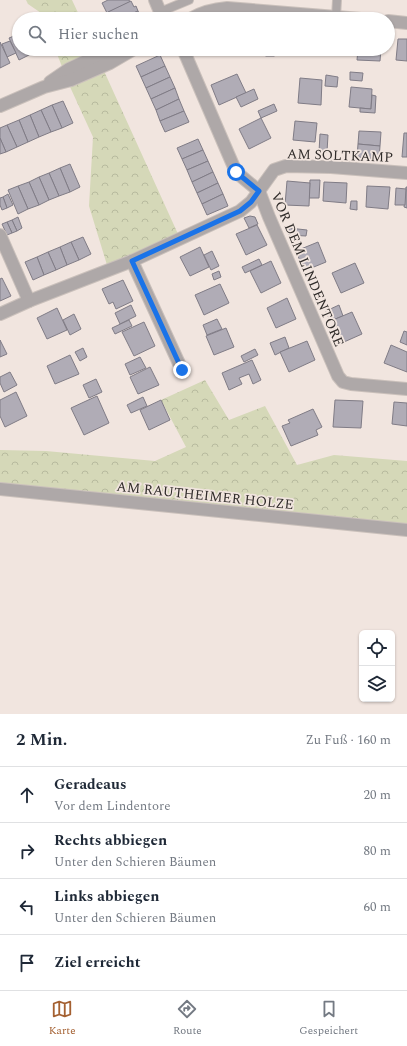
<!DOCTYPE html>
<html lang="de">
<head>
<meta charset="utf-8">
<style>
	body { margin:0; font-family:Spectral,serif; background:#f6f6f7; color:#1f2937 }
	.controls { position:absolute; right:12px; bottom:12px; display:grid; overflow:hidden; border-radius:6px; box-shadow:0 1px 3px #0004 }
	.controls button { width:36px; height:36px; display:grid; place-items:center; padding:0; border:0; border-bottom:1px solid #e0e1e3; background:#fff; color:#1f2937; font:20px sans-serif }
	.stop { position:absolute; width:12px; height:12px; margin:-9px; border:3px solid #1a73e8; border-radius:50%; background:#fff }
	.stop.end { background:#1a73e8; border-color:#fff; box-shadow:0 1px 4px #0008 }
	.list { margin:0; padding:0; list-style:none }
	h2 { display:flex; justify-content:space-between; align-items:center; height:52px; margin:0; padding:0 16px; font-size:17px }
	h2 small { font-size:13px; font-weight:400; color:#747a83 }
	.list li { display:grid; grid-template-columns:26px 1fr auto; gap:12px; align-items:center; box-sizing:border-box; height:56px; padding:0 16px; border-top:1px solid #e0e1e3 }
	.list b { display:block; font-size:15px; white-space:nowrap }
	.list p { margin:0; font-size:13px; white-space:nowrap; color:#747a83 }
	.list em { font-size:13px; font-style:normal; color:#747a83 }
	.icon { flex:none; width:22px; height:22px; fill:none; stroke:currentColor; stroke-width:2; stroke-linecap:round; stroke-linejoin:round }
	.map { position:relative; flex:none; width:407px; height:714px; overflow:hidden }
	.search { position:absolute; background:#fff; box-shadow:0 1px 3px #0004; left:12px; right:12px; top:12px; height:44px; display:flex; align-items:center; gap:10px; box-sizing:border-box; padding:0 14px; border-radius:22px; color:#747a83; font-size:15px }
	.sheet { height:276px; background:#fff }
	nav { display:flex; justify-content:space-around; align-items:center; box-sizing:border-box; height:56px; border-top:1px solid #e0e1e3; background:#fff; font-size:11px; color:#747a83 }
	nav a { display:grid; justify-items:center; gap:2px }
	nav .on { color:#a46031 }
	.map>svg:first-child { display:block }
	.park { fill:url(#park-crowns) }
	.building { fill:#b0acb6; stroke:#807c86 }
	.lines { fill:none; stroke-linecap:round; stroke-linejoin:round }
	.service-casing { stroke:#cac0bb; stroke-width:10 }
	.minor-casing { stroke:#cac0bb; stroke-width:14 }
	.tertiary-casing { stroke:#cac0bb; stroke-width:14 }
	.service { stroke:#aea8a8; stroke-width:8 }
	.minor { stroke:#aea8a8; stroke-width:12 }
	.tertiary { stroke:#aea8a8; stroke-width:12 }
	.route { stroke:#1a73e8; stroke-width:5 }
	.labels { text-anchor:middle; stroke-width:3.5; stroke-linejoin:round; paint-order:stroke }
	.street-label { font-size:14px; fill:#2f2b29; stroke:#f1e5df }
</style>
</head>
<body>
<div class="map">
<svg width="407" height="714" viewBox="0 0 407 714">
	<defs>
		<pattern id="park-crowns" width="20" height="18" patternUnits="userSpaceOnUse"><rect width="20" height="18" fill="#d5d8b8"/><path d="M2 6a3 3 0 1 1 6 0M12 15a3 3 0 1 1 6 0" fill="none" stroke="#b7ba9e"/></pattern>
	</defs>
	<rect width="100%" height="100%" fill="#f1e5df"/>
	<!-- park -->
	<g class="park">
		<path d="M26,0H72L81,19H43L41,13L28,4Z"/>
		<path d="M55,49H94L178,234L107,265L89,206L93,137L71,89Z"/>
		<path d="M205,380L229,420L265,406L297,465L334,455L407,461V525L250,508L0,484V450L46,451L155,461L186,447L161,400Z"/>
	</g>
	<!-- building -->
	<g class="building">
		<path d="M108,0H129L130,2L107,13L102,3Z"/>
		<path d="M131,1L134,7L136,6L138,11L121,19H112L108,12Z"/>
		<path d="M138,11L141,16L139,17L140,19H121Z"/>
		<path d="M19,34V49H29L31,54L19,60L9,38Z"/>
		<path d="M398,39H407V61L396,60Z"/>
		<path d="M10,41L16,53L7,57L2,44Z"/>
		<path d="M0,42L10,63L0,68Z"/>
		<path d="M243,49H266V52L243,51Z"/>
		<rect x="266" y="49" width="8" height="7"/>
		<path d="M282,49H304L303,54L282,52Z"/>
		<path d="M317,49H338V55L316,53Z"/>
		<path d="M339,49H350V53L338,52Z"/>
		<path d="M358,49H381L380,61L357,60Z"/>
		<path d="M160,55L165,66L141,77L136,66Z"/>
		<path d="M165,66L170,77L146,88L141,77Z"/>
		<path d="M350,72L363,73L362,81L350,80Z"/>
		<path d="M237,74L246,93L219,105L211,85Z"/>
		<path d="M326,75L338,77L337,87L325,86Z"/>
		<path d="M170,77L175,88L151,99L146,88Z"/>
		<path d="M300,78L322,80L321,105L298,103Z"/>
		<path d="M351,87L372,89L371,109L349,107Z"/>
		<path d="M175,88L179,99L156,110L151,99Z"/>
		<path d="M254,89L258,99L241,107L236,97Z"/>
		<path d="M372,95L376,96L375,113L360,112V108L371,109Z"/>
		<path d="M179,99L184,111L160,121L156,110Z"/>
		<path d="M63,101L73,123L62,128L52,105Z"/>
		<path d="M274,104L277,111L261,118L258,111Z"/>
		<path d="M52,105L62,128L51,132L41,110Z"/>
		<path d="M41,110L51,132L39,137L30,115Z"/>
		<path d="M184,111L189,122L165,132L160,121Z"/>
		<path d="M30,115L39,137L28,142L19,120Z"/>
		<path d="M261,118L271,138L249,149L239,129Z"/>
		<path d="M19,120L28,142L17,147L7,125Z"/>
		<path d="M295,121L317,123L315,142L293,140Z"/>
		<path d="M7,125L17,147L6,152L0,138V128Z"/>
		<path d="M359,131L381,132L380,146L358,144Z"/>
		<path d="M404,133H407V157H402Z"/>
		<path d="M320,134L328,135L327,152H319Z"/>
		<path d="M0,138L6,152L0,154Z"/>
		<path d="M198,139L203,150L182,159L177,148Z"/>
		<path d="M358,144L380,146L379,159L357,157Z"/>
		<path d="M203,150L208,161L187,170L182,159Z"/>
		<path d="M208,161L213,172L192,182L187,170Z"/>
		<path d="M70,164L80,187L70,192L60,168Z"/>
		<path d="M60,168L70,192L59,196L49,173Z"/>
		<path d="M213,172L218,183L197,193L192,182Z"/>
		<path d="M49,173L59,196L49,200L39,177Z"/>
		<path d="M39,177L49,200L39,205L29,182Z"/>
		<path d="M310,180H320L319,198H309Z"/>
		<path d="M287,181L310,183L309,206L285,205Z"/>
		<path d="M29,182L39,205L28,209L18,186Z"/>
		<path d="M324,182L347,183L346,203L323,201Z"/>
		<path d="M218,183L223,194L202,204L197,193Z"/>
		<path d="M18,186L28,209L18,214L8,190Z"/>
		<path d="M367,186L390,187L388,209L366,207Z"/>
		<path d="M406,187H407V208L404,207Z"/>
		<path d="M396,188L406,189L405,205H395Z"/>
		<path d="M8,194L13,205L7,208L3,197Z"/>
		<path d="M223,194L228,206L207,215L202,204Z"/>
		<path d="M3,197L7,208L2,210L0,205V198Z"/>
		<path d="M351,201H357V210L350,209Z"/>
		<path d="M250,216L255,217L258,224L249,228L244,218Z"/>
		<path d="M18,217L22,228L17,231L12,220Z"/>
		<path d="M12,220L17,231L12,233L7,222Z"/>
		<path d="M7,222L12,233L7,235L2,224Z"/>
		<path d="M257,225L267,245L246,255L236,234Z"/>
		<path d="M289,228L307,230L306,236L289,235Z"/>
		<path d="M83,237L91,254L79,260L71,242Z"/>
		<path d="M71,242L79,260L67,265L60,247Z"/>
		<path d="M318,242L326,262L304,271L296,251Z"/>
		<path d="M60,247L67,265L56,270L48,252Z"/>
		<path d="M200,247L209,267L190,276L180,257Z"/>
		<path d="M212,251L219,266L211,270L204,255Z"/>
		<path d="M48,252L56,270L44,275L37,257Z"/>
		<path d="M37,257L44,275L33,280L25,262Z"/>
		<path d="M259,259L262,265L245,273L242,267Z"/>
		<path d="M271,261L281,283L261,293L250,271Z"/>
		<path d="M355,263L364,283L341,293L332,273Z"/>
		<path d="M219,271L221,277L214,280L212,274Z"/>
		<path d="M2,278L11,296L0,301V279Z"/>
		<path d="M123,280L133,301L116,309L113,302L109,304L102,289Z"/>
		<path d="M220,284L229,303L204,315L195,295Z"/>
		<path d="M287,298L296,319L276,328L267,308Z"/>
		<path d="M131,305L136,316L120,324L115,313Z"/>
		<path d="M339,305L343,316L330,321L326,311Z"/>
		<path d="M57,308L67,330L47,339L37,318Z"/>
		<path d="M352,312L362,334L344,342L333,320Z"/>
		<path d="M74,314L81,329L70,335L63,320Z"/>
		<path d="M217,319L222,329L207,335L203,325Z"/>
		<path d="M129,320L132,326L115,334L112,328Z"/>
		<path d="M144,322L155,346L134,356L122,332Z"/>
		<path d="M226,328L234,347L214,355L206,336Z"/>
		<path d="M404,331L407,332V345L400,342Z"/>
		<path d="M285,337L289,348L275,355L270,343Z"/>
		<path d="M0,340L7,354L0,357Z"/>
		<path d="M307,341L315,360L289,372L280,352Z"/>
		<path d="M391,345L407,352V372L384,363Z"/>
		<path d="M83,348L87,357L80,361L75,352Z"/>
		<path d="M255,349L258,355L244,362L241,356Z"/>
		<path d="M70,355L79,374L55,384L47,366Z"/>
		<path d="M140,357L146,368L130,375L125,364Z"/>
		<path d="M252,360L261,380L253,384L249,374L239,378L242,384L229,390L222,373Z"/>
		<path d="M150,367L159,385L138,394L130,377Z"/>
		<path d="M10,372L17,385L4,392L0,383V377Z"/>
		<path d="M96,379L102,392L89,398L83,385Z"/>
		<path d="M16,392L27,416L5,427L0,416V400Z"/>
		<path d="M97,396L109,423L84,435L71,408Z"/>
		<path d="M143,397L147,406L131,413L127,405Z"/>
		<path d="M161,400L170,420L149,430L140,410Z"/>
		<path d="M335,400L363,401L361,428L333,427Z"/>
		<path d="M394,402L407,403V426L392,424Z"/>
		<path d="M313,409L322,427L316,430L318,435L291,446L282,426L290,423L288,420Z"/>
	</g>
	<g class="lines">
		<defs>
			<g id="service">
				<path d="M160,12L189,0"/>
				<path d="M336,17L337,0"/>
			</g>
			<g id="minor">
				<path d="M155,0L163,19"/>
				<path d="M183,49L236,172L259,191L269,217L338,376L343,382L351,384L407,389"/>
				<path d="M0,235L29,301"/>
				<path d="M132,261L182,370"/>
				<path d="M0,314L29,301L132,261L240,211L251,202L274,170L286,166L331,167L407,173"/>
				<path d="M0,489L407,530"/>
			</g>
			<g id="tertiary">
				<path d="M190,19C202,12 214,9 227,8L361,19"/>
				<path d="M388,21L407,23"/>
				<path d="M50,82L69,69L84,62L105,53L126,50"/>
				<path d="M0,106L44,87L71,80L110,63L134,49"/>
			</g>
		</defs>
		<!-- service casing -->
		<use href="#service" class="service-casing"/>
		<!-- minor casing -->
		<use href="#minor" class="minor-casing"/>
		<!-- tertiary casing -->
		<use href="#tertiary" class="tertiary-casing"/>
		<!-- service -->
		<use href="#service" class="service"/>
		<!-- minor -->
		<use href="#minor" class="minor"/>
		<!-- tertiary -->
		<use href="#tertiary" class="tertiary"/>
	</g>
	<g class="lines">
		<!-- route -->
		<path class="route" d="M182,370L132,261L240,211L251,202L259,191L236,172"/>
	</g>
	<g class="labels">
		<!-- street labels -->
		<g class="street-label">
			<text transform="translate(340 155) rotate(2)" y="5">AM SOLTKAMP</text>
			<text transform="translate(308 269) rotate(67)" y="5">VOR DEM LINDENTORE</text>
			<text transform="translate(205 495) rotate(6)" y="5">AM RAUTHEIMER HOLZE</text>
		</g>
	</g>
</svg>
<div class="controls">
<button><svg class="icon" aria-label="locate" viewBox="0 0 24 24"><circle cx="12" cy="12" r="6"/><path d="M12 2v4M12 18v4M2 12h4M18 12h4"/></svg></button>
<button><svg class="icon" aria-label="layers" viewBox="0 0 24 24"><path d="M12 4l9 5-9 5-9-5zM3 14l9 5 9-5"/></svg></button>
</div>
<div class="stop" style="left:236px;top:172px"></div>
<div class="stop end" style="left:182px;top:370px"></div>
<div class="search"><svg class="icon" aria-label="search" viewBox="0 0 24 24"><circle cx="10" cy="10" r="6"/><path d="M15 15l6 6"/></svg>Hier suchen</div>
</div>
<section class="sheet">
<h2>2 Min.<small>Zu Fuß · 160 m</small></h2>
<ul class="list">
<li><svg class="icon" aria-label="ahead" viewBox="0 0 24 24"><path d="M12 20V5M6 11l6-6 6 6"/></svg><div><b>Geradeaus</b><p>Vor dem Lindentore</p></div><em>20 m</em></li>
<li><svg class="icon" aria-label="right" viewBox="0 0 24 24"><path d="M7 20v-9h11M14 6l5 5-5 5"/></svg><div><b>Rechts abbiegen</b><p>Unter den Schieren Bäumen</p></div><em>80 m</em></li>
<li><svg class="icon" aria-label="left" viewBox="0 0 24 24"><path d="M17 20v-9H6M10 6l-5 5 5 5"/></svg><div><b>Links abbiegen</b><p>Unter den Schieren Bäumen</p></div><em>60 m</em></li>
<li><svg class="icon" aria-label="arrive" viewBox="0 0 24 24"><path d="M6 21V4h12l-3 4 3 4H6"/></svg><div><b>Ziel erreicht</b></div></li>
</ul>
</section>
<nav>
<a class="on"><svg class="icon" aria-label="map" viewBox="0 0 24 24"><path d="M3 6l6-2 6 2 6-2v14l-6 2-6-2-6 2zM9 4v14M15 6v14"/></svg>Karte</a>
<a><svg class="icon" aria-label="directions" viewBox="0 0 24 24"><path d="M12 3l9 9-9 9-9-9zM9 14v-3h6M13 9l2 2-2 2"/></svg>Route</a>
<a><svg class="icon" aria-label="saved" viewBox="0 0 24 24"><path d="M7 4h10v16l-5-4-5 4z"/></svg>Gespeichert</a>
</nav>
</body>
</html>
